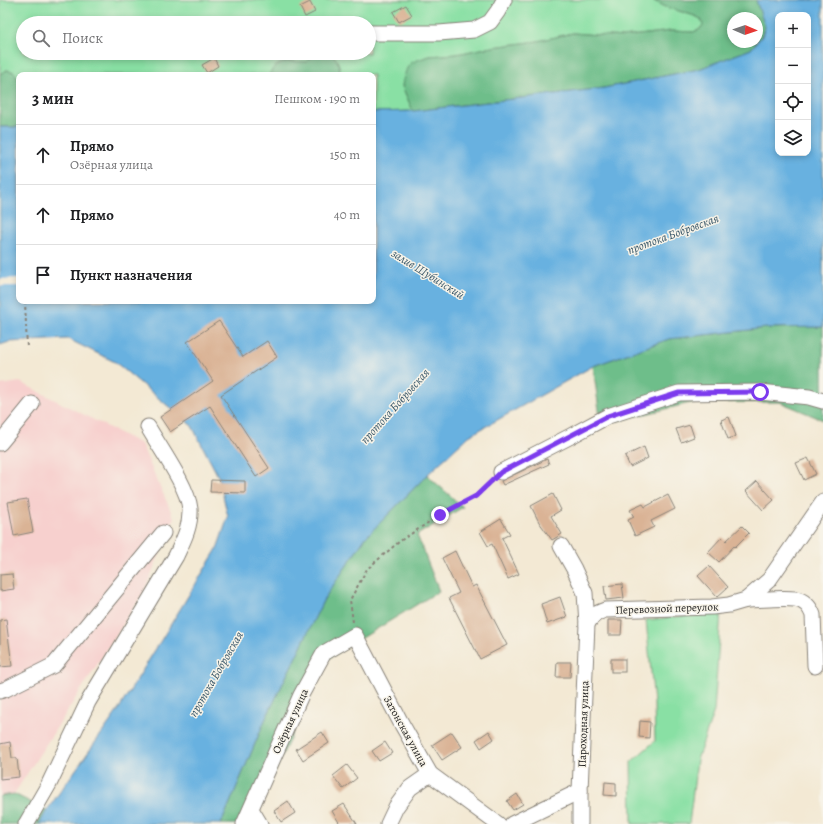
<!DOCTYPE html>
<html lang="ru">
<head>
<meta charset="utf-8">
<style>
	body { margin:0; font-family:Alegreya,serif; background:#f6f6f6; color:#202124 }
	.controls { position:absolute; right:12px; top:12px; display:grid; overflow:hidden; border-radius:8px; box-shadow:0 2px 6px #0003 }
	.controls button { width:36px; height:36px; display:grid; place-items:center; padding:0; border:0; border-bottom:1px solid #e0e0e0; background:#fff; color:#202124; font:20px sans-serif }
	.compass { position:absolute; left:727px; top:12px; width:36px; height:36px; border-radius:50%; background:#fff; box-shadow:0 2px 6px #0003; rotate:92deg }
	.stop { position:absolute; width:12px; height:12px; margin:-9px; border:3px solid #7c3aed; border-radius:50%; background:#fff }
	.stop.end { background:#7c3aed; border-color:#fff; box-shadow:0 1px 4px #0008 }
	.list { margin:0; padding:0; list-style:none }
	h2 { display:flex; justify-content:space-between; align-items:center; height:52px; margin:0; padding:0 16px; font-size:17px }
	h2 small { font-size:13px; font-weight:400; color:#757577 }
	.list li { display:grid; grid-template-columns:26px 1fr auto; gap:12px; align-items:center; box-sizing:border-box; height:60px; padding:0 16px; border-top:1px solid #e0e0e0 }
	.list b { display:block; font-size:15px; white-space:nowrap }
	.list p { margin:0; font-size:13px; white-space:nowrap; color:#757577 }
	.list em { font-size:13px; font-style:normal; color:#757577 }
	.icon { flex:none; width:22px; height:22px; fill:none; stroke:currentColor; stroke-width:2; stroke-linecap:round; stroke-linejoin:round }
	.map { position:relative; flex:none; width:823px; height:824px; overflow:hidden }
	.search { position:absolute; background:#fff; box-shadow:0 2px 6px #0003; left:16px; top:16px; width:360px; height:44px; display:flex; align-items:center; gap:10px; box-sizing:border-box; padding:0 14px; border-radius:22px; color:#757577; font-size:15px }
	.panel { position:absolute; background:#fff; box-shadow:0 2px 6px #0003; left:16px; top:72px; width:360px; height:232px; border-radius:8px }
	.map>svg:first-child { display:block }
	.built { fill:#f7d0ce }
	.green { fill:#89e0a4; stroke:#527e60 }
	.forest { fill:#6ebe8a; stroke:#456d53 }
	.water { fill:#68b1e0; stroke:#42667e; fill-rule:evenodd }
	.pier { fill:#f3e9d4 }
	.building { fill:#dab395 }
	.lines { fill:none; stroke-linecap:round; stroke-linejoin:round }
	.minor-casing { stroke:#888278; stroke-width:17 }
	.path { stroke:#888278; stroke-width:2; stroke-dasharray:3 3; stroke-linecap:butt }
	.minor { stroke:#fff; stroke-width:15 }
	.route { stroke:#7c3aed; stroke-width:5 }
	.labels { text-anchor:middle; stroke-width:3; stroke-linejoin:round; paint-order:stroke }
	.street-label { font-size:11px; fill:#1c1c1c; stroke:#f7f3e8 }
	.water-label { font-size:12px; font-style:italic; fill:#3a586a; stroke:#f7f3e8 }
</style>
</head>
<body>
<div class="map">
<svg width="823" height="824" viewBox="0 0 823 824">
	<rect width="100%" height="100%" fill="#f7f3e8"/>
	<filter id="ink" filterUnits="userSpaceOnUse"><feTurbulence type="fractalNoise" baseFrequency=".025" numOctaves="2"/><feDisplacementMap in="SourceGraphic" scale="8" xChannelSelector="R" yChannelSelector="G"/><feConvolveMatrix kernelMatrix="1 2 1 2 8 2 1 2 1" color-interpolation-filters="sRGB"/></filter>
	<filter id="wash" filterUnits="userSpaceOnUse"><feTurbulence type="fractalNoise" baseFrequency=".012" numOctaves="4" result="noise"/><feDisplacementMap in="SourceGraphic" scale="16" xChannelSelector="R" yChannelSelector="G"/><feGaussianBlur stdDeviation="0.9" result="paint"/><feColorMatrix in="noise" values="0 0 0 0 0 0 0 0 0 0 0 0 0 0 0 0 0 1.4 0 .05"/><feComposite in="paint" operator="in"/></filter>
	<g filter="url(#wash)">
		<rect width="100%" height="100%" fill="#f3e9d4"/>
		<!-- built -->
		<path class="built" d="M20,382L141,444L174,518L144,592L14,794L0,796V385Z"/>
		<!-- green -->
		<g class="green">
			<path d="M0,0H652L666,7L695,16L701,19L703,25L699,30L693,32L671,31L623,37L573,33L538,41L486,48L457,54L430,56L423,58L402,86L413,111L373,112V75H340C340,65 338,60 331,53H369V23H23V53H316L306,62L287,61L270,73L269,75H19V81L14,72L7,70L0,74Z"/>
			<path d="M721,612L714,711L697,760L689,824H632L631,762L655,741L654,703L646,620Z"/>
		</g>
		<!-- forest -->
		<g class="forest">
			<path d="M652,0H756C762,18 770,25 757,42V18H733V42H757L751,49L699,69L604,88L413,111L402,86L403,80L407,68L411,63L417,60L430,56L457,54L486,48L538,41L573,33L623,37L671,31L693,32L699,30L703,25L701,19L695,16L666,7Z"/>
			<path d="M316,53H331C338,60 340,65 340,75H269C276,59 291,61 306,62Z"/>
			<path d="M7,70L14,72L19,81V127H0V74Z"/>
			<path d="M823,327V420L780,402L690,403L601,425L593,366L669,339L767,328Z"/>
			<path d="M427,475L463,507L417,535L439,591L326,660L251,824H221L265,720L324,599L366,537Z"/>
			<path d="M14,794L47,810L39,824H0V796Z"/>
		</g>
		<!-- water -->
		<path class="water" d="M756,0H823V327L767,328L669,339L593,366L469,436L427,475L366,537L324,599L265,720L221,824H39L47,810L117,712L217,549L228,517L219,478L192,426L115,362L68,339L9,342L0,345V127H19V301H373V112L413,111L604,88L699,69L751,49L762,36L765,27ZM778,15H808V153H778Z"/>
		<!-- pier -->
		<path class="pier" d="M19,278V286H0V279Z"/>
		<g id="blocks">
			<!-- building -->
			<g class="building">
				<path d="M310,2L315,12L305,17L300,7Z"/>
				<path d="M406,5L412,15L399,22L393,12Z"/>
				<path d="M214,58L218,66L207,73L202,65Z"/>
				<path d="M219,321L243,357L267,341L277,357L221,395L269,468L256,477L210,406L170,432L160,417L213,381L187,342Z"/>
				<path d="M729,417L736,436L728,439L721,420Z"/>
				<path d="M690,425L694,437L681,442L676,429Z"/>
				<path d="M644,447L648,458L630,467L625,456Z"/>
				<path d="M808,458L816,474L804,480L796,463Z"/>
				<path d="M547,459L549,464L503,485L501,481Z"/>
				<path d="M211,480L245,481V493L210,492Z"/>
				<path d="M757,481L774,500L763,510L746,491Z"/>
				<path d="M553,494L561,510L551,516L562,534L552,540L539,522L531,506Z"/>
				<path d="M668,495L675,509L651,521L654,527L635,536L628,520L634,517L630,510L643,504L645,507Z"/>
				<path d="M27,499L33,532L14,536L8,502Z"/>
				<path d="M501,519L510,534L502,538L519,574L508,579L492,544L488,546L480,532Z"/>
				<path d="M742,526L749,533L735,547L734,546L719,562L708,552L722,537L726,541Z"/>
				<path d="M455,551L472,587L476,585L507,645L480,659L449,598L459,593L442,558Z"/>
				<path d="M709,566L728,587L717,597L698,576Z"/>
				<path d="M12,574L14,589L0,591V575Z"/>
				<path d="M622,584L624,598L606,600L604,586Z"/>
				<path d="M560,597L567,617L547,624L541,604Z"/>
				<path d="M6,619L12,666L0,667V620Z"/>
				<path d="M608,620H622L621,635H608Z"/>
				<rect x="611" y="659" width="14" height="13"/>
				<path d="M557,662H571L570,677H556Z"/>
				<path d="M640,721L650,722L649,738L639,737Z"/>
				<path d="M489,731L494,739L481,748L476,740Z"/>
				<path d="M322,732L329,743L303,760L296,749Z"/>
				<path d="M452,732L462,747L442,760L432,745Z"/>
				<path d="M10,742L12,758H17L19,777L0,779V744Z"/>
				<path d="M385,742L392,753L379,761L372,751Z"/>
				<path d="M347,765L357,778L343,789L333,776Z"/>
				<path d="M605,782L616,783V796L604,795Z"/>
				<path d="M517,794L523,804L513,810L507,801Z"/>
				<path d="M288,801L295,813L281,822L274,811Z"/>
				<path d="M344,804L357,824H340L332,811Z"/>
			</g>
		</g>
	</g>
	<g filter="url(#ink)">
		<use href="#blocks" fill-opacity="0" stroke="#888278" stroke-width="1"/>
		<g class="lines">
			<defs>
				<g id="minor">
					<path d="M369,33H439L474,30L490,22L498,11L504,0"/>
					<path d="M0,443L32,404"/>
					<path d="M501,472L569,437L608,416L679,393L760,392L809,397L823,401"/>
					<path d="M561,546L574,569L585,593L587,624L580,791V824"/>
					<path d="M746,600C760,600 782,597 795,599C804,600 810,607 813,615L815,666"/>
					<path d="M587,624C592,616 596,613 605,610L712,607L729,605L746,600L769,580L823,502"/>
					<path d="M0,691L6,689L54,665L163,533"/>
					<path d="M251,809L260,824"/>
					<path d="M26,824L49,784L88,702L176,556C183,541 191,526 190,509C188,487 160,448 148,427"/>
					<path d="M244,824L301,695L324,653L355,635L400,721L430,774L498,824"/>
					<path d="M388,824L396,807L410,788L430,774"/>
					<path d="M512,824L580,791"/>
				</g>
			</defs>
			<!-- minor casing -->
			<use href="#minor" class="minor-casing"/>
			<!-- path -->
			<g class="path">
				<path d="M25,301L27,349"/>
				<path d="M353,622L350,600L367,569L400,541L440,515L476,496L493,481"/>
			</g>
			<!-- minor -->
			<use href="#minor" class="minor"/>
		</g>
	</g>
	<g class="lines" filter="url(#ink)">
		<!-- route -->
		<path class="route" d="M440,515L476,496L501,472L608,416L679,393L760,392"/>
	</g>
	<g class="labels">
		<!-- street labels -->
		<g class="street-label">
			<text transform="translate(667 608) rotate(-2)" y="4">Перевозной переулок</text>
			<text transform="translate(290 721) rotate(-65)" y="4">Озёрная улица</text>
			<text transform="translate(583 724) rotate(-88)" y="4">Пароходная улица</text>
			<text transform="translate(406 731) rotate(61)" y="4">Затонская улица</text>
		</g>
		<!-- water labels -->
		<g class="water-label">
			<text transform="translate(673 234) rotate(-20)" y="4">протока Бобровская</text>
			<text transform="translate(428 274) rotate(32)" y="4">залив Шубинский</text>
			<text transform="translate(395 406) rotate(-48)" y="4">протока Бобровская</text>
			<text transform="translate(216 674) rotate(-60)" y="4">протока Бобровская</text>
		</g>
	</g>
</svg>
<div class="controls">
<button>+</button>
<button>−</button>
<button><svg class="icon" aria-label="locate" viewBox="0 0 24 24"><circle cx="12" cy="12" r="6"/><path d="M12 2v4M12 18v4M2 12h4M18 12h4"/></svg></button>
<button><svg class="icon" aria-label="layers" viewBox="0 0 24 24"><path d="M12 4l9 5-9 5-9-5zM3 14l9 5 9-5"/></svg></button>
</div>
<svg class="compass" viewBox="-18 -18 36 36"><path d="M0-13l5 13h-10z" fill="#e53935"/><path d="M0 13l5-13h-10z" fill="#757577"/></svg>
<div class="stop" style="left:760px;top:392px"></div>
<div class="stop end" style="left:440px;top:515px"></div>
<div class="search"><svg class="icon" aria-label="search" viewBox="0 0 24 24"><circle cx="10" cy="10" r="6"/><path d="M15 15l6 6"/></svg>Поиск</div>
<section class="panel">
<h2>3 мин<small>Пешком · 190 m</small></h2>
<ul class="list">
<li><svg class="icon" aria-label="ahead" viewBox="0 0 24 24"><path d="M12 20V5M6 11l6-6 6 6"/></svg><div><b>Прямо</b><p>Озёрная улица</p></div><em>150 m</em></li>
<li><svg class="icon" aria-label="ahead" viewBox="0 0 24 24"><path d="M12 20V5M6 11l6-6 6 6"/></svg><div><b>Прямо</b></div><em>40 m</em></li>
<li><svg class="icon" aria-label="arrive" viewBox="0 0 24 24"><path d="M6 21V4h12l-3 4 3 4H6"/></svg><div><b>Пункт назначения</b></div></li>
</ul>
</section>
</div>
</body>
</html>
